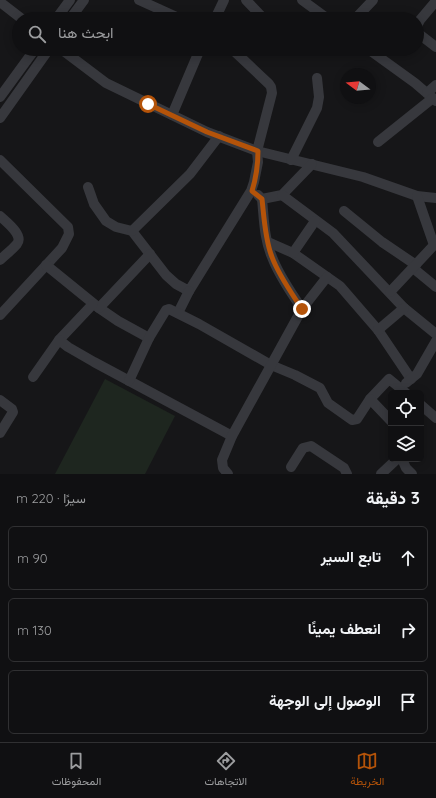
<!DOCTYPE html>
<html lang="ar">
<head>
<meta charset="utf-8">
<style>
	body { margin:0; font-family:Quicksand,Vazirmatn,sans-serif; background:#1e1e20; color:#f1f3f6; direction:rtl }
	.controls { position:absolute; right:12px; bottom:12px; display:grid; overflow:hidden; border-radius:6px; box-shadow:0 2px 10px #0003 }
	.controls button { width:36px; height:36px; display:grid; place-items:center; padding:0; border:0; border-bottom:1px solid #303032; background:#101012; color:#f1f3f6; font:20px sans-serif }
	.compass { position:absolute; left:340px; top:68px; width:36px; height:36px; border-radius:50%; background:#101012; box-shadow:0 2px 10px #0003; rotate:286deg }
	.stop { position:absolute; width:12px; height:12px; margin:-9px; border:3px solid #b45309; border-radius:50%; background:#fff }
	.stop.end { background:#b45309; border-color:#fff; box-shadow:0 1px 4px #0008 }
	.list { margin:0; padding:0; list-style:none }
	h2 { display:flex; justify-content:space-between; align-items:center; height:52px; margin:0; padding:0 16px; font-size:17px }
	h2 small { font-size:13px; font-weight:400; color:#9c9d9f }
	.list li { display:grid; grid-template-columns:26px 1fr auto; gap:12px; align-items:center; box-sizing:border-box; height:64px; margin:0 8px 8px; padding:0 8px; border:1px solid #303032; border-radius:6px }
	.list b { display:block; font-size:15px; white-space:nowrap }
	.list em { font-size:13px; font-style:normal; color:#9c9d9f }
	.icon { flex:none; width:22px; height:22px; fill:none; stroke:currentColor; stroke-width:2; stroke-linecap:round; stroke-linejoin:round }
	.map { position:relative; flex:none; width:436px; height:474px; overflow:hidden; direction:ltr }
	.search { position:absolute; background:#101012; box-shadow:0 2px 10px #0003; left:12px; right:12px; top:12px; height:44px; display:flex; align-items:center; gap:10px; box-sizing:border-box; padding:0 14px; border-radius:22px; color:#9c9d9f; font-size:15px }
	.sheet { height:268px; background:#101012 }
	nav { display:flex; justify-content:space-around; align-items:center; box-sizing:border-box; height:56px; border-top:1px solid #303032; background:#101012; font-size:11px; color:#9c9d9f }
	nav a { display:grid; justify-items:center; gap:2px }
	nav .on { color:#b45309 }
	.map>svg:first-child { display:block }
	.green { fill:#1e261f }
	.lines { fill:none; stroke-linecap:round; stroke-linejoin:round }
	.minor { stroke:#37383d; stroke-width:10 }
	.route { stroke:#b45309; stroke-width:5 }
</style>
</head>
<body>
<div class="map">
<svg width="436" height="474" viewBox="0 0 436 474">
	<rect width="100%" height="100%" fill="#161618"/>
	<!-- green -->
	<path class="green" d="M105,379L175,416L145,474H55Z"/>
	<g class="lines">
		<!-- minor -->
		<g class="minor">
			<path d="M139,0L181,19"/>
			<path d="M246,0L264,19"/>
			<path d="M302,0L328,19"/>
			<path d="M0,2L22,19"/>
			<path d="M56,19L70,0"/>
			<path d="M70,19L84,0"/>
			<path d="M215,19L224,0"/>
			<path d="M355,19L373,0"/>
			<path d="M417,26L420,20L436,1"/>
			<path d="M417,31L419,34L436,47"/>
			<path d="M61,49L106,83L207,132L257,151L363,177L417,196L436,198"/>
			<path d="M368,49L415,83L436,101"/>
			<path d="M427,93L436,85"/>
			<path d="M0,97L35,49"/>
			<path d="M172,115L200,49"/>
			<path d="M0,118L49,49"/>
			<path d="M378,142L433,98"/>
			<path d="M0,160L68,227L69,234L62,248L0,315"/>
			<path d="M291,160L317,108L319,97L317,78"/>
			<path d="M88,187L94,204L106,221L116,227L132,231L166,275L176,284L189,291L251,191L254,182L258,162L257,151L272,93L271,87L269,84L232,49"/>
			<path d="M258,195L262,199L282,195L312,164"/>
			<path d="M282,195L333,233L404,308L436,334"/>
			<path d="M417,196L434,245"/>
			<path d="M262,199C264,218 264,239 272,257C279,276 291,292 302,309"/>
			<path d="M344,211L382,242L416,265"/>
			<path d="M0,216C6,222 24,235 17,244C12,250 5,255 0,260"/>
			<path d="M132,231L190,174L219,136"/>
			<path d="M268,242L293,253L340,286L378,330L411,379"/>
			<path d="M293,253L315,221"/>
			<path d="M46,265L99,308L118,321L149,338"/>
			<path d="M413,268L436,287"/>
			<path d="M390,292L436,243"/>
			<path d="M99,308L150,254"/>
			<path d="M178,313L189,291"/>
			<path d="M378,330L404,308"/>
			<path d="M59,340L93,304"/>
			<path d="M33,377L59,340L68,347L94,362L232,436"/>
			<path d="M129,381L149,338L166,310L169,309L199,324L271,365L295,375L320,388L328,403L352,420L357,419L370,399L389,379L406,393"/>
			<path d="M406,383L417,374L436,341"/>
			<path d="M370,399L391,421"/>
			<path d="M0,400L12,409L13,412L0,433"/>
			<path d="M421,405L436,418"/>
			<path d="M402,459L406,468L412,474"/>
			<path d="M291,467L303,448L311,446L344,468L347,474"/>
			<path d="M228,474L223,468L222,460L232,436L302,309L327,277"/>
			<path d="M381,474L397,459"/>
		</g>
	</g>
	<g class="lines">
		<!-- route -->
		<path class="route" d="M148,104L207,132L258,151C258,164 256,178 252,191L262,199C264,217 265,240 272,257C279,276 291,292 302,309"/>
	</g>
</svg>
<div class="controls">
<button><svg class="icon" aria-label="locate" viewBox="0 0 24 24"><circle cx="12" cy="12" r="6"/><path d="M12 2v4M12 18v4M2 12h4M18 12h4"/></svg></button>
<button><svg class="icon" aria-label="layers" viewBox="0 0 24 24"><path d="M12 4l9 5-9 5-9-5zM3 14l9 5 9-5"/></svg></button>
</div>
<svg class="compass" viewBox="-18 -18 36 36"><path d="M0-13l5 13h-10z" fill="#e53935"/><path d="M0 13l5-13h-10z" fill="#9c9d9f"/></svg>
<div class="stop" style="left:148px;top:104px"></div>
<div class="stop end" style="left:302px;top:309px"></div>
<div class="search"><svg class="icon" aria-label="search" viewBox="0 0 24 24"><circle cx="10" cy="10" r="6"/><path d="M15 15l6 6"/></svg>ابحث هنا</div>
</div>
<section class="sheet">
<h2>3 دقيقة<small>سيرًا · 220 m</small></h2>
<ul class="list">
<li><svg class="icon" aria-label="ahead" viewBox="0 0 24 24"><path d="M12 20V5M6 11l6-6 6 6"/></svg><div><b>تابع السير</b></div><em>90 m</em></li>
<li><svg class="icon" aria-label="right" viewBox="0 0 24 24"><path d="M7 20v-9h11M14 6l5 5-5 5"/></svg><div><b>انعطف يمينًا</b></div><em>130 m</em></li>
<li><svg class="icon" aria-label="arrive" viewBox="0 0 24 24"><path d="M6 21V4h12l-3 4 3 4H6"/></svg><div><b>الوصول إلى الوجهة</b></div></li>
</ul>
</section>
<nav>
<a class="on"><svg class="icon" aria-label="map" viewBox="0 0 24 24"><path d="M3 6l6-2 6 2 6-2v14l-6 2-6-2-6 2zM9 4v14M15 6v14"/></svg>الخريطة</a>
<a><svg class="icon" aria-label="directions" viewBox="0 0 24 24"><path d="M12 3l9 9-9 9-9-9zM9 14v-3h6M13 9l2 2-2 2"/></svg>الاتجاهات</a>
<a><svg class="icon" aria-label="saved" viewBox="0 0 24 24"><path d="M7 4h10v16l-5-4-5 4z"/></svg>المحفوظات</a>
</nav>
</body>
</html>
